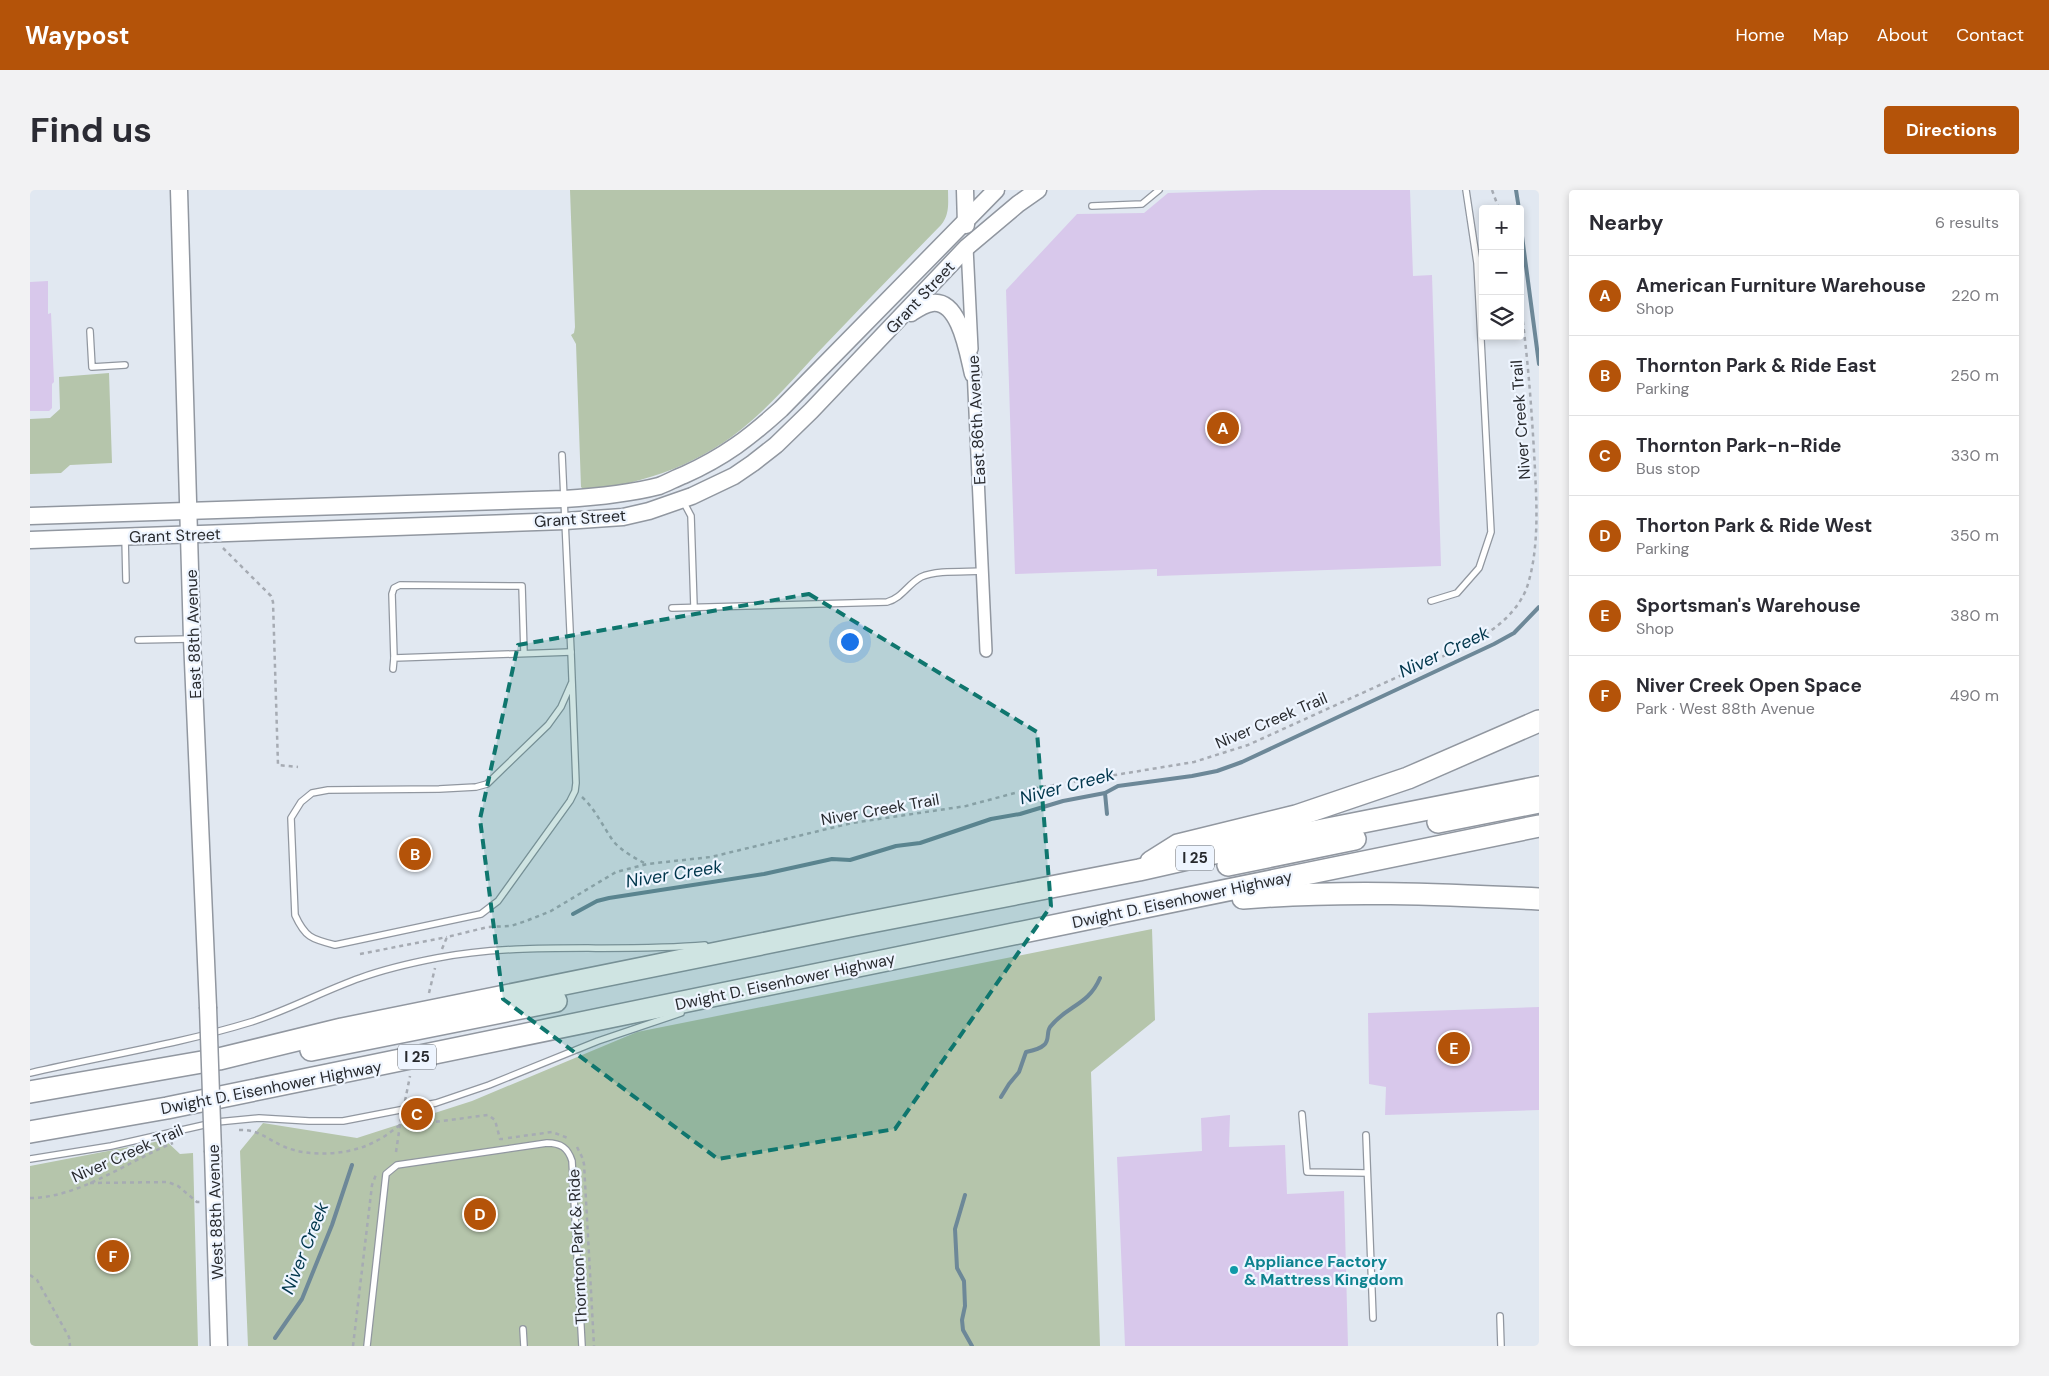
<!DOCTYPE html>
<html lang="en">
<head>
<meta charset="utf-8">
<style>
	body { margin:0; font-family:"DM Sans",sans-serif; background:#f2f2f3; color:#2b2b33 }
	.controls { position:absolute; right:15px; top:15px; display:grid; overflow:hidden; border-radius:5px; box-shadow:0 2px 8px #0003 }
	.controls button { width:45px; height:45px; display:grid; place-items:center; padding:0; border:0; border-bottom:1px solid #e1e1e2; background:#fff; color:#2b2b33; font:25px sans-serif }
	.you { position:absolute; left:819px; top:451px; width:18px; height:18px; margin:-12px; border:4px solid #fff; border-radius:50%; background:#1a73e8; box-shadow:0 0 0 8px #1a73e833 }
	.badge { display:grid; place-items:center; width:32px; height:32px; border-radius:50%; background:#b45309; color:#fff; font-size:16px; font-weight:700 }
	.pin { position:absolute; translate:-50% -50%; border:2px solid #fff; box-shadow:0 1px 5px #0006 }
	.list { margin:0; padding:0; list-style:none }
	h2 { display:flex; justify-content:space-between; align-items:center; height:65px; margin:0; padding:0 20px; font-size:21px }
	h2 small { font-size:16px; font-weight:400; color:#7c7c81 }
	.list li { display:grid; grid-template-columns:32px 1fr auto; gap:15px; align-items:center; box-sizing:border-box; height:80px; padding:0 20px; border-top:1px solid #e1e1e2 }
	.list b { display:block; font-size:19px; white-space:nowrap }
	.list p { margin:0; font-size:16px; white-space:nowrap; color:#7c7c81 }
	.list em { font-size:16px; font-style:normal; color:#7c7c81 }
	.icon { flex:none; width:28px; height:28px; fill:none; stroke:currentColor; stroke-width:2; stroke-linecap:round; stroke-linejoin:round }
	.map { position:relative; flex:none; width:1509px; height:1156px; overflow:hidden; border-radius:5px }
	header { display:flex; align-items:center; gap:30px; box-sizing:border-box; height:70px; padding:0 25px; background:#b45309; color:#fff }
	header strong { font-size:24px }
	nav { display:flex; gap:28px; margin-inline-start:auto; font-size:18px }
	.intro { display:flex; align-items:center; justify-content:space-between; box-sizing:border-box; height:120px; padding:0 30px }
	h1 { margin:0; font-size:35px }
	.button { padding:12px 22px; border-radius:5px; background:#b45309; color:#fff; font-size:18px; font-weight:700 }
	main { display:flex; gap:30px; padding:0 30px }
	aside { flex:1; background:#fff; border-radius:5px; box-shadow:0 2px 8px #0003 }
	.map>svg:first-child { display:block }
	.green { fill:#b5c5ab }
	.lines { fill:none; stroke-linecap:round; stroke-linejoin:round }
	.stream { stroke:#6d8898; stroke-width:4 }
	.building { fill:#d8c8eb }
	.lane-casing { stroke:#9197a0; stroke-width:8 }
	.street-casing { stroke:#9197a0; stroke-width:14 }
	.secondary-casing { stroke:#9197a0; stroke-width:19 }
	.highway-casing { stroke:#9197a0; stroke-width:24 }
	.path { stroke:#a6abb3; stroke-width:2.5; stroke-dasharray:4 4; stroke-linecap:butt }
	.lane { stroke:#fff; stroke-width:5.5 }
	.street { stroke:#fff; stroke-width:11 }
	.secondary { stroke:#fff; stroke-width:16 }
	.highway { stroke:#fff; stroke-width:21 }
	.secondary-bridge-casing { stroke:#9197a0; stroke-width:19; stroke-linecap:butt }
	.secondary-bridge { stroke:#fff; stroke-width:16 }
	.marked { fill:#0f766e; fill-opacity:0.2; stroke:#0f766e; stroke-width:4; stroke-dasharray:10 6; stroke-linejoin:round }
	.culture-dot { fill:#0f9aa8; stroke:#eef5ff; stroke-width:2 }
	.labels { text-anchor:middle; stroke-width:4.5; stroke-linejoin:round; paint-order:stroke }
	.shield { fill:#eef5ff; stroke:#63676d; stroke-width:1 }
	.shield-label { font-size:15px; font-weight:bold; fill:#282a2e }
	.street-label { font-size:16px; fill:#282a2e; stroke:#eef5ff }
	.culture-label { font-size:16px; font-weight:bold; fill:#0d838f; stroke:#eef5ff; text-anchor:start }
	.water-label { font-size:18px; font-style:italic; fill:#00364c; stroke:#eef5ff }
</style>
</head>
<body>
<header>
<strong>Waypost</strong>
<nav><a>Home</a><a>Map</a><a>About</a><a>Contact</a></nav>
</header>
<div class="intro"><h1>Find us</h1><a class="button">Directions</a></div>
<main>
<div class="map">
<svg width="1509" height="1156" viewBox="0 0 1509 1156">
	<rect width="100%" height="100%" fill="#e1e8f1"/>
	<!-- green -->
	<g class="green">
		<path d="M540,0H918C918,13 920,24 911,35C872,75 833,115 795,155C770,181 747,209 720,232C675,272 614,295 554,300L551,297L546,154L541,145L544,143L545,137Z"/>
		<path d="M79,183L82,273L40,275L31,283L0,284V229L20,228L30,219L29,187Z"/>
		<path d="M1122,739L1125,830L1061,882L1070,1156H218L210,961L233,933L327,948L442,911L607,842Z"/>
		<path d="M135,950L150,964L163,963L168,1156H0V976Z"/>
	</g>
	<g class="lines">
		<!-- stream -->
		<g class="stream">
			<path d="M1486,0L1489,19"/>
			<path d="M1490,31L1509,174"/>
			<path d="M1075,603L1077,624"/>
			<path d="M543,724L567,711L579,708L734,684L802,669L820,670L866,656L890,653L961,629L990,624L1033,611L1075,603L1088,596L1162,586L1187,581L1212,572L1464,454L1484,443L1509,417"/>
			<path d="M971,907L979,894L989,882L996,862C1001,861 1010,859 1014,855C1020,850 1016,843 1020,837C1037,815 1058,816 1070,788"/>
			<path d="M935,1005L925,1039L927,1078L934,1091L935,1116L932,1130L933,1140L942,1156"/>
			<path d="M245,1148L272,1109L302,1035L322,975"/>
		</g>
	</g>
	<!-- building -->
	<g class="building">
		<path d="M1233,0H1380L1383,86L1402,85L1411,376L1127,386V379L985,384L976,100L1047,24L1114,23L1138,3Z"/>
		<path d="M18,91V124L21,123L24,192L22,194V218L19,221H0V92Z"/>
		<path d="M1509,817V920L1355,925L1356,897L1339,894L1338,823Z"/>
		<path d="M1200,925L1199,957L1255,955L1257,1004L1314,1001L1318,1156H1095L1087,967L1172,961L1171,928Z"/>
	</g>
	<g class="lines">
		<defs>
			<g id="lane">
				<path d="M1062,16L1112,14L1129,0"/>
				<path d="M60,141L62,177L95,175"/>
				<path d="M532,265L541,462L546,593L545,601L540,611L468,711L451,724L305,755C281,749 275,747 265,725L261,628L271,612L282,603L298,600L409,599L446,597L457,594L518,535L531,517L542,492"/>
				<path d="M653,311L661,326L664,417"/>
				<path d="M95,347L96,390"/>
				<path d="M1401,411L1427,403L1449,378L1461,342L1447,73L1436,0"/>
				<path d="M642,418L857,412C872,408 878,394 891,387C906,380 935,382 953,381"/>
				<path d="M108,450L160,449"/>
				<path d="M364,468L362,404L364,398L370,395L492,396L494,463"/>
				<path d="M363,479L364,468L541,462"/>
				<path d="M0,883C73,866 149,854 221,832C259,820 293,801 330,788C355,779 381,773 407,768C496,751 586,763 675,755"/>
				<path d="M1272,924L1277,982L1337,983"/>
				<path d="M1336,945L1343,1128"/>
				<path d="M0,969L81,956L187,932L229,928L279,931H313L406,913L459,895L568,851L651,823"/>
				<path d="M1470,1126L1471,1156"/>
				<path d="M493,1139L494,1156"/>
				<path d="M337,1156L356,984L367,975L517,953C531,953 538,958 542,971L552,1156"/>
			</g>
			<g id="street">
				<path d="M937,57L942,159"/>
				<path d="M943,178L956,461"/>
			</g>
			<g id="secondary">
				<path d="M149,0L162,449L178,817"/>
				<path d="M935,0L936,35"/>
				<path d="M881,123C887,119 894,114 902,113C930,109 938,164 943,184"/>
				<path d="M0,326L534,309C566,307 598,304 629,296C637,293 646,288 654,285C694,267 719,248 751,219L966,0"/>
				<path d="M0,350L535,331L593,327L619,321L662,306L704,286L723,273L746,255L781,221L937,57L988,14L1008,0"/>
				<path d="M183,962L189,1156"/>
			</g>
			<g id="highway">
				<path d="M1408,632L1509,612"/>
				<path d="M1121,672L1148,655L1266,626L1378,588L1509,531"/>
				<path d="M1198,675L1325,649"/>
				<path d="M1213,708C1312,700 1410,704 1509,709"/>
				<path d="M281,860L526,811"/>
				<path d="M0,902L189,869L312,839L820,736L1109,680L1242,650L1509,597"/>
				<path d="M0,942L137,918L278,889L1509,636"/>
			</g>
		</defs>
		<!-- lane casing -->
		<use href="#lane" class="lane-casing"/>
		<!-- street casing -->
		<use href="#street" class="street-casing"/>
		<!-- secondary casing -->
		<use href="#secondary" class="secondary-casing"/>
		<!-- highway casing -->
		<use href="#highway" class="highway-casing"/>
		<!-- path -->
		<g class="path">
			<path d="M1462,0L1469,19"/>
			<path d="M193,358L241,406L243,412L248,575L268,577"/>
			<path d="M552,607C566,620 573,637 584,652C593,662 605,668 616,674"/>
			<path d="M412,759L417,747L458,737L481,736L496,731L521,721L586,682L617,674L681,667L822,633L936,616L1000,599L1164,572L1218,555L1429,459C1457,445 1483,429 1496,400C1509,363 1507,319 1505,280C1502,223 1498,167 1490,110"/>
			<path d="M330,764L417,747"/>
			<path d="M399,803L405,778"/>
			<path d="M375,911L380,886"/>
			<path d="M209,940C229,939 238,950 255,957C281,968 323,965 348,950C356,946 363,940 370,935L371,929"/>
			<path d="M478,948L522,942L538,948"/>
			<path d="M547,957L552,967L554,974L564,1156"/>
			<path d="M366,962L370,935L388,931L396,933L458,925L465,930L470,949H473"/>
			<path d="M60,993L138,992L148,996L167,1012H170"/>
			<path d="M0,1008C49,1008 98,971 143,953"/>
			<path d="M0,1085L7,1090L39,1147L40,1156"/>
			<path d="M323,1156L342,995L347,982"/>
		</g>
		<!-- lane -->
		<use href="#lane" class="lane"/>
		<!-- street -->
		<use href="#street" class="street"/>
		<!-- secondary -->
		<use href="#secondary" class="secondary"/>
		<!-- highway -->
		<use href="#highway" class="highway"/>
		<defs>
			<path id="secondary-bridge" d="M178,817L183,962"/>
		</defs>
		<!-- secondary-bridge casing -->
		<use href="#secondary-bridge" class="secondary-bridge-casing"/>
		<!-- secondary-bridge -->
		<use href="#secondary-bridge" class="secondary-bridge"/>
	</g>
	<!-- marked area -->
	<path class="marked" d="M779,404L1007,542L1021,716L865,939L688,969L473,809L450,629L488,455Z"/>
	<!-- markers -->
	<circle class="culture-dot" cx="1204" cy="1080" r="5"/>
	<g class="labels">
		<!-- shield labels -->
		<g class="shield">
			<rect x="1146" y="655.5" width="38" height="25" rx="4"/>
			<rect x="368" y="854.5" width="38" height="25" rx="4"/>
		</g>
		<g class="shield-label">
			<text x="1165" y="673">I 25</text>
			<text x="387" y="872">I 25</text>
		</g>
		<!-- street labels -->
		<g class="street-label">
			<text transform="translate(890 107) rotate(-47)" y="6">Grant Street</text>
			<text transform="translate(946 230) rotate(-93)" y="6">East 86th Avenue</text>
			<text transform="translate(1490 230) rotate(-94)" y="6">Niver Creek Trail</text>
			<text transform="translate(550 328) rotate(-4)" y="6">Grant Street</text>
			<text transform="translate(145 345) rotate(-2)" y="6">Grant Street</text>
			<text transform="translate(163 444) rotate(-92)" y="6">East 88th Avenue</text>
			<text transform="translate(1241 530) rotate(-23)" y="6">Niver Creek Trail</text>
			<text transform="translate(850 619) rotate(-10)" y="6">Niver Creek Trail</text>
			<text transform="translate(1152 709) rotate(-12)" y="6">Dwight D. Eisenhower Highway</text>
			<text transform="translate(755 791) rotate(-12)" y="6">Dwight D. Eisenhower Highway</text>
			<text transform="translate(241 897) rotate(-11)" y="6">Dwight D. Eisenhower Highway</text>
			<text transform="translate(97 963) rotate(-24)" y="6">Niver Creek Trail</text>
			<text transform="translate(185 1022) rotate(-92)" y="6">West 88th Avenue</text>
			<text transform="translate(547 1057) rotate(-93)" y="6">Thornton Park &amp; Ride</text>
		</g>
		<!-- culture labels -->
		<g class="culture-label">
			<text x="1214" y="1077">Appliance Factory<tspan x="1214" dy="18">&amp; Mattress Kingdom</tspan></text>
		</g>
		<!-- water labels -->
		<g class="water-label">
			<text transform="translate(1414 462) rotate(-25)" y="6">Niver Creek</text>
			<text transform="translate(1037 596) rotate(-15)" y="6">Niver Creek</text>
			<text transform="translate(644 684) rotate(-9)" y="6">Niver Creek</text>
			<text transform="translate(275 1058) rotate(-68)" y="6">Niver Creek</text>
		</g>
	</g>
</svg>
<div class="controls">
<button>+</button>
<button>−</button>
<button><svg class="icon" aria-label="layers" viewBox="0 0 24 24"><path d="M12 4l9 5-9 5-9-5zM3 14l9 5 9-5"/></svg></button>
</div>
<div class="you"></div>
<div class="pin badge" style="left:1193px;top:238px">A</div>
<div class="pin badge" style="left:385px;top:664px">B</div>
<div class="pin badge" style="left:387px;top:924px">C</div>
<div class="pin badge" style="left:450px;top:1024px">D</div>
<div class="pin badge" style="left:1424px;top:858px">E</div>
<div class="pin badge" style="left:83px;top:1066px">F</div>
</div>
<aside>
<h2>Nearby<small>6 results</small></h2>
<ul class="list">
<li><span class="badge">A</span><div><b>American Furniture Warehouse</b><p>Shop</p></div><em>220 m</em></li>
<li><span class="badge">B</span><div><b>Thornton Park &amp; Ride East</b><p>Parking</p></div><em>250 m</em></li>
<li><span class="badge">C</span><div><b>Thornton Park-n-Ride</b><p>Bus stop</p></div><em>330 m</em></li>
<li><span class="badge">D</span><div><b>Thorton Park &amp; Ride West</b><p>Parking</p></div><em>350 m</em></li>
<li><span class="badge">E</span><div><b>Sportsman's Warehouse</b><p>Shop</p></div><em>380 m</em></li>
<li><span class="badge">F</span><div><b>Niver Creek Open Space</b><p>Park · West 88th Avenue</p></div><em>490 m</em></li>
</ul>
</aside>
</main>
</body>
</html>
